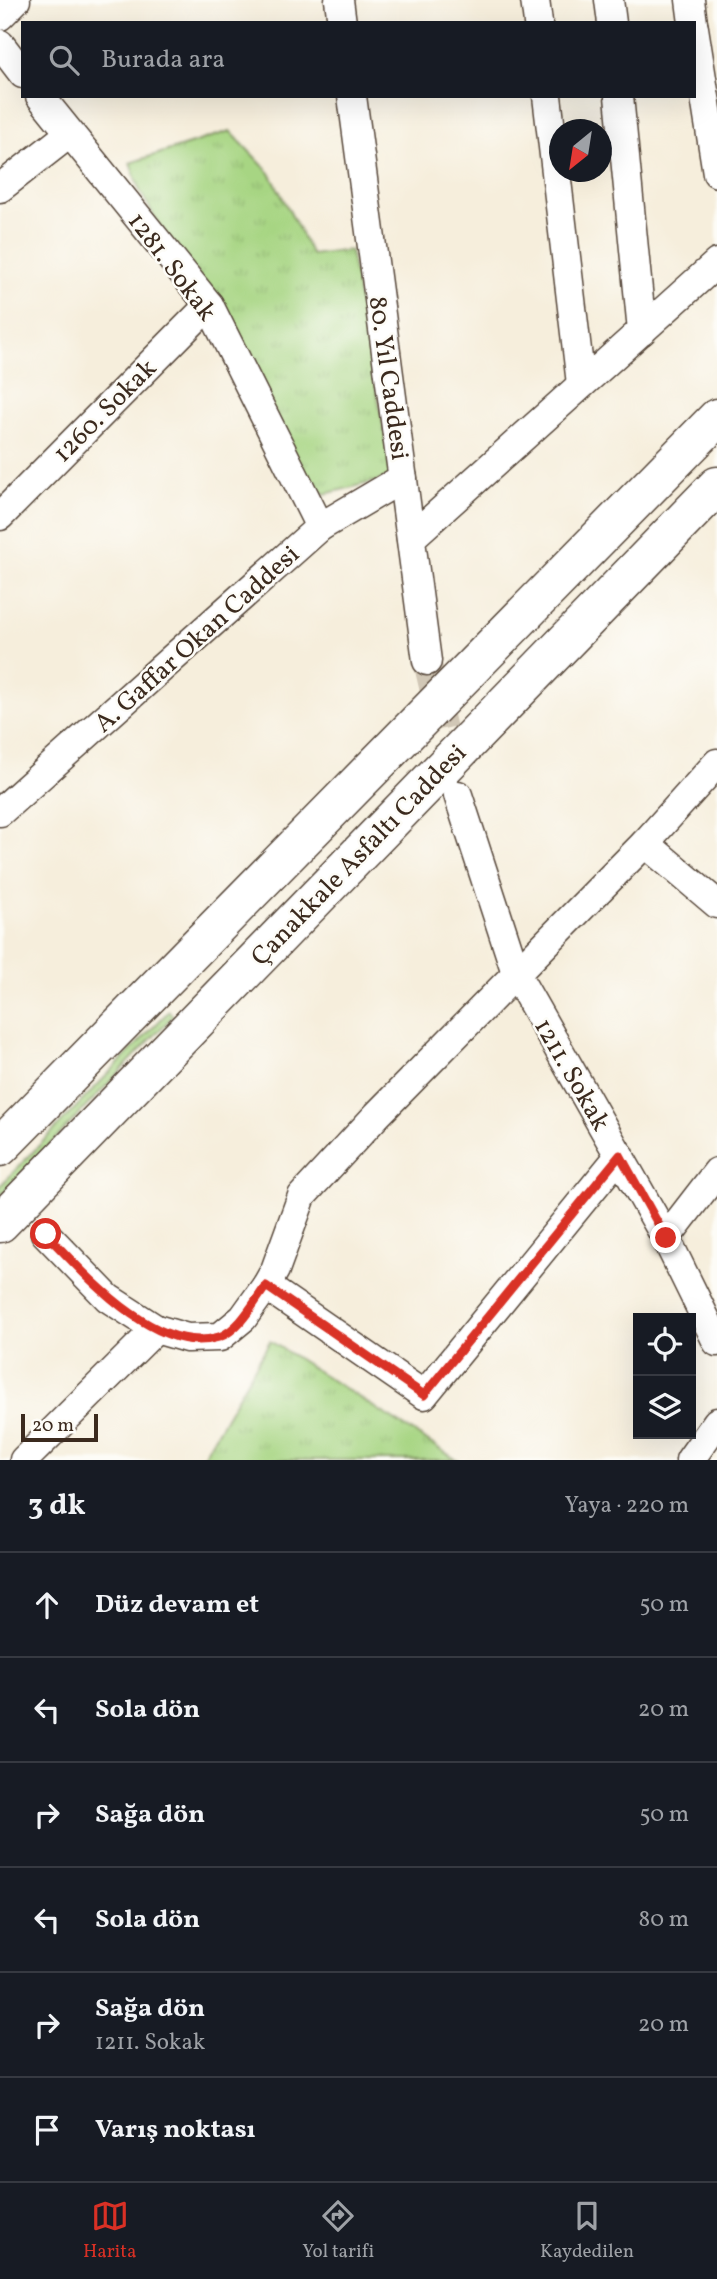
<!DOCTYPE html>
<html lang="tr">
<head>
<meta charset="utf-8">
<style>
	body { margin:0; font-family:Vollkorn,serif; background:#20242c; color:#f1f3f6 }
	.controls { position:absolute; right:21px; bottom:21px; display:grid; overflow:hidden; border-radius:0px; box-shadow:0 7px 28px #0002 }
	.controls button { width:63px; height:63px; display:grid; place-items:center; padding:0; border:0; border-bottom:2px solid #363941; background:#171b24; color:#f1f3f6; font:35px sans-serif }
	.compass { position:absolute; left:549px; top:119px; width:63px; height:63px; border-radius:50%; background:#171b24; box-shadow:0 7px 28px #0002; rotate:210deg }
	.scale { position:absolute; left:21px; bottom:18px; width:77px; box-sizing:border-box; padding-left:7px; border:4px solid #3b2a1e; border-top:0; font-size:19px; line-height:24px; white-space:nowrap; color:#3b2a1e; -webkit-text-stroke:5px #fdfcf7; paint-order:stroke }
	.stop { position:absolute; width:21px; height:21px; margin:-16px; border:5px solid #d93025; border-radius:50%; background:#fff }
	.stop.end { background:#d93025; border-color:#fff; box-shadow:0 2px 7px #0008 }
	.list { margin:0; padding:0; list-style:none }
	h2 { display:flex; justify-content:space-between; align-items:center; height:91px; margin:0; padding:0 28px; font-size:30px }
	h2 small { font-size:23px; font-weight:400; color:#9ea1a6 }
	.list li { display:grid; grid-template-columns:46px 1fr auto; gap:21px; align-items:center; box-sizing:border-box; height:105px; padding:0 28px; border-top:2px solid #363941 }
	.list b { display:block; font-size:26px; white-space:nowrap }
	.list p { margin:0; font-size:23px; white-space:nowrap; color:#9ea1a6 }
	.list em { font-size:23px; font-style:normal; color:#9ea1a6 }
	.icon { flex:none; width:38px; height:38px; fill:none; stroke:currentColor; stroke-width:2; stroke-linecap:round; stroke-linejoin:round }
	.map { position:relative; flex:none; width:717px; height:1460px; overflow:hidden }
	.search { position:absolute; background:#171b24; box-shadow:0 7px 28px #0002; left:21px; right:21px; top:21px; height:77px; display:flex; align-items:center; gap:18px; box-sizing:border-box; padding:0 24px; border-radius:0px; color:#9ea1a6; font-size:26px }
	.sheet { height:721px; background:#171b24 }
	nav { display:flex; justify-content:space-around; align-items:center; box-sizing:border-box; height:98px; border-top:2px solid #363941; background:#171b24; font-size:19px; color:#9ea1a6 }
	nav a { display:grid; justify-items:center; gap:4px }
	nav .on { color:#d93025 }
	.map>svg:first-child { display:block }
	.grass { fill:#a7d583; stroke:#718050; stroke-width:2 }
	.park { fill:url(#park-tufts); stroke:#718050; stroke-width:2 }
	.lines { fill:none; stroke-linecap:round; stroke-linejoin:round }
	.minor-tunnel { stroke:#d1c7b6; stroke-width:28; stroke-dasharray:28 14; stroke-linecap:butt }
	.minor-casing { stroke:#57473a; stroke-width:31 }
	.highway-casing { stroke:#57473a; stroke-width:41 }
	.minor { stroke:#fff; stroke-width:28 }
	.highway { stroke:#fff; stroke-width:38 }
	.route { stroke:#d93025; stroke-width:9 }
	.labels { text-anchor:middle; stroke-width:5; stroke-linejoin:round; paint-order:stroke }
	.street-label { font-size:26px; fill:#3b2a1e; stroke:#fdfcf7 }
</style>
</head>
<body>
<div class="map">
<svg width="717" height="1460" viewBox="0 0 717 1460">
	<defs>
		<pattern id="park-tufts" width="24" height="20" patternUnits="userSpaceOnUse" patternTransform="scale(1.75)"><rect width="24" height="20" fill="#a7d583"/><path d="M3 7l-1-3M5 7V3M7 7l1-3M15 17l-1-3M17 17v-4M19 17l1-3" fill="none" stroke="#91b771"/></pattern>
	</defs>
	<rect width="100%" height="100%" fill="#fdfcf7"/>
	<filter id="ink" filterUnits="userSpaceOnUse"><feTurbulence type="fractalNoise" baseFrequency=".0143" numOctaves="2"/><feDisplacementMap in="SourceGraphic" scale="14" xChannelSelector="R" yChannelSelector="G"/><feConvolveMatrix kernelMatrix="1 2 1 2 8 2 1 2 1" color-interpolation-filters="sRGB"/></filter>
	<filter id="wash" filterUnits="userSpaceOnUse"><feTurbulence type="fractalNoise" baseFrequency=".00686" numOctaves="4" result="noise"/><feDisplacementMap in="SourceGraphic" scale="28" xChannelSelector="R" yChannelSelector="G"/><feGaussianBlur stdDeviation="1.57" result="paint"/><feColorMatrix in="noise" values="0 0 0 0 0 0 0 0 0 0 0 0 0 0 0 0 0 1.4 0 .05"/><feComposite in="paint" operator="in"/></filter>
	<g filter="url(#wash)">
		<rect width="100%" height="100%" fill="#f6eedc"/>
		<!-- grass -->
		<path class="grass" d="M169,1011L173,1016L0,1197V1186Z"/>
		<!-- park -->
		<g class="park">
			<path d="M230,131L270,173L312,255L350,250L393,477L325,494L307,485L139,189L130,163Z"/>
			<path d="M270,1341L457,1460H201Z"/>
		</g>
	</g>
	<g filter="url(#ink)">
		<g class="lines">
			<!-- minor-tunnel -->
			<path class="minor-tunnel" d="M427,661L454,776"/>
			<defs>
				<g id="minor">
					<path d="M339,0L342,23"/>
					<path d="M535,0L538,23"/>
					<path d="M609,0L612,23"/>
					<path d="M690,0L693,23"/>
					<path d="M0,16L16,0"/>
					<path d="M694,28L717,173"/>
					<path d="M0,44L23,74"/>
					<path d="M40,96L209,305L320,527"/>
					<path d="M352,96L427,661"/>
					<path d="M547,96L581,384"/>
					<path d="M619,96L642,331"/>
					<path d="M0,188L69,134"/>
					<path d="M0,516L209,305"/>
					<path d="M411,538L717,263"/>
					<path d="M458,795L517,976L666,1238L717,1342"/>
					<path d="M0,812L320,527L403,478"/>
					<path d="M645,843L717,904"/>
					<path d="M45,1233L108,1298L156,1329L187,1338L220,1337L243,1318L266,1286L275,1270L302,1196L377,1115L645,843L717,763"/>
					<path d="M666,1238L717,1172"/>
					<path d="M266,1286L424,1395L620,1155"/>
					<path d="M24,1460L156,1329"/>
					<path d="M690,1460L717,1422"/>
				</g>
				<g id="highway">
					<path d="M0,1147L717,418"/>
					<path d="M0,1223L717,486"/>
				</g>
			</defs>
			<!-- minor casing -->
			<use href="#minor" class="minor-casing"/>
			<!-- highway casing -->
			<use href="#highway" class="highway-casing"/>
			<!-- minor -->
			<use href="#minor" class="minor"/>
			<!-- highway -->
			<use href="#highway" class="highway"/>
		</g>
	</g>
	<g class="lines" filter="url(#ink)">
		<!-- route -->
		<path class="route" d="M46,1234C84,1273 156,1357 219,1337C240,1330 254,1302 266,1286L424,1395L620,1155L666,1238"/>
	</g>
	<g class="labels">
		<!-- street labels -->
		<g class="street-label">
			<text transform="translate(173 266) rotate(53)" y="9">1281. Sokak</text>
			<text transform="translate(390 378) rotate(82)" y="9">80. Yıl Caddesi</text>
			<text transform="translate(104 410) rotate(-45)" y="9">1260. Sokak</text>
			<text transform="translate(196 638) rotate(-42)" y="9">A. Gaffar Okan Caddesi</text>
			<text transform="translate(358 854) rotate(-46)" y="9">Çanakkale Asfaltı Caddesi</text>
			<text transform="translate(573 1074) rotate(60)" y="9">1211. Sokak</text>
		</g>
	</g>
</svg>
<div class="controls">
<button><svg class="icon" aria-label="locate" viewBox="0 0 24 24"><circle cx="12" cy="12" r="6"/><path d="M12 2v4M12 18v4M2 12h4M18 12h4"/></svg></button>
<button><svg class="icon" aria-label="layers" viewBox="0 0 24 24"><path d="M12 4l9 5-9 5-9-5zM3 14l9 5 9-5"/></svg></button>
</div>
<svg class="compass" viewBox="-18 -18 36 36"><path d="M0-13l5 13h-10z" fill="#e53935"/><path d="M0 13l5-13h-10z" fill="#9ea1a6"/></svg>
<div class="scale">20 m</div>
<div class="stop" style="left:46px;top:1234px"></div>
<div class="stop end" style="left:666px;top:1238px"></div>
<div class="search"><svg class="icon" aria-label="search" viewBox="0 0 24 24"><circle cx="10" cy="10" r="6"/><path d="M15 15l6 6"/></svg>Burada ara</div>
</div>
<section class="sheet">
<h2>3 dk<small>Yaya · 220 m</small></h2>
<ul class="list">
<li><svg class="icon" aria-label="ahead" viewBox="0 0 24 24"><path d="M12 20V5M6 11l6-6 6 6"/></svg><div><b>Düz devam et</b></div><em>50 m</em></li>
<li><svg class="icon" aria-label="left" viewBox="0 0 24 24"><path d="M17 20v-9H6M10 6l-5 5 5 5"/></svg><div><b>Sola dön</b></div><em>20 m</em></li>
<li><svg class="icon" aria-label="right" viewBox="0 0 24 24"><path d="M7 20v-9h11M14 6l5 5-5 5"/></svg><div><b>Sağa dön</b></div><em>50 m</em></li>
<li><svg class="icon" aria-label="left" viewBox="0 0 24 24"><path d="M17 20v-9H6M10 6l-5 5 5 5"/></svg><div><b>Sola dön</b></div><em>80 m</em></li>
<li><svg class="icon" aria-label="right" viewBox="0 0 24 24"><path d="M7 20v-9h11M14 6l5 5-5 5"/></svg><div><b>Sağa dön</b><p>1211. Sokak</p></div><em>20 m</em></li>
<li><svg class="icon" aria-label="arrive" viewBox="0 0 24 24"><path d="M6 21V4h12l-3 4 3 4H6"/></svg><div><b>Varış noktası</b></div></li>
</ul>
</section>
<nav>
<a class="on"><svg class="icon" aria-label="map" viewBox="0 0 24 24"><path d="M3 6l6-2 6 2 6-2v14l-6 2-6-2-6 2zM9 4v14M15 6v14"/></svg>Harita</a>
<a><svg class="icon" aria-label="directions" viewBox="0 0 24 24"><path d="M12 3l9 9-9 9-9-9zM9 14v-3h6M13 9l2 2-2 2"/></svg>Yol tarifi</a>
<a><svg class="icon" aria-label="saved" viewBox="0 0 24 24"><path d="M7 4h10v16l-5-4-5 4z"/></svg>Kaydedilen</a>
</nav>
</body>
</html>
